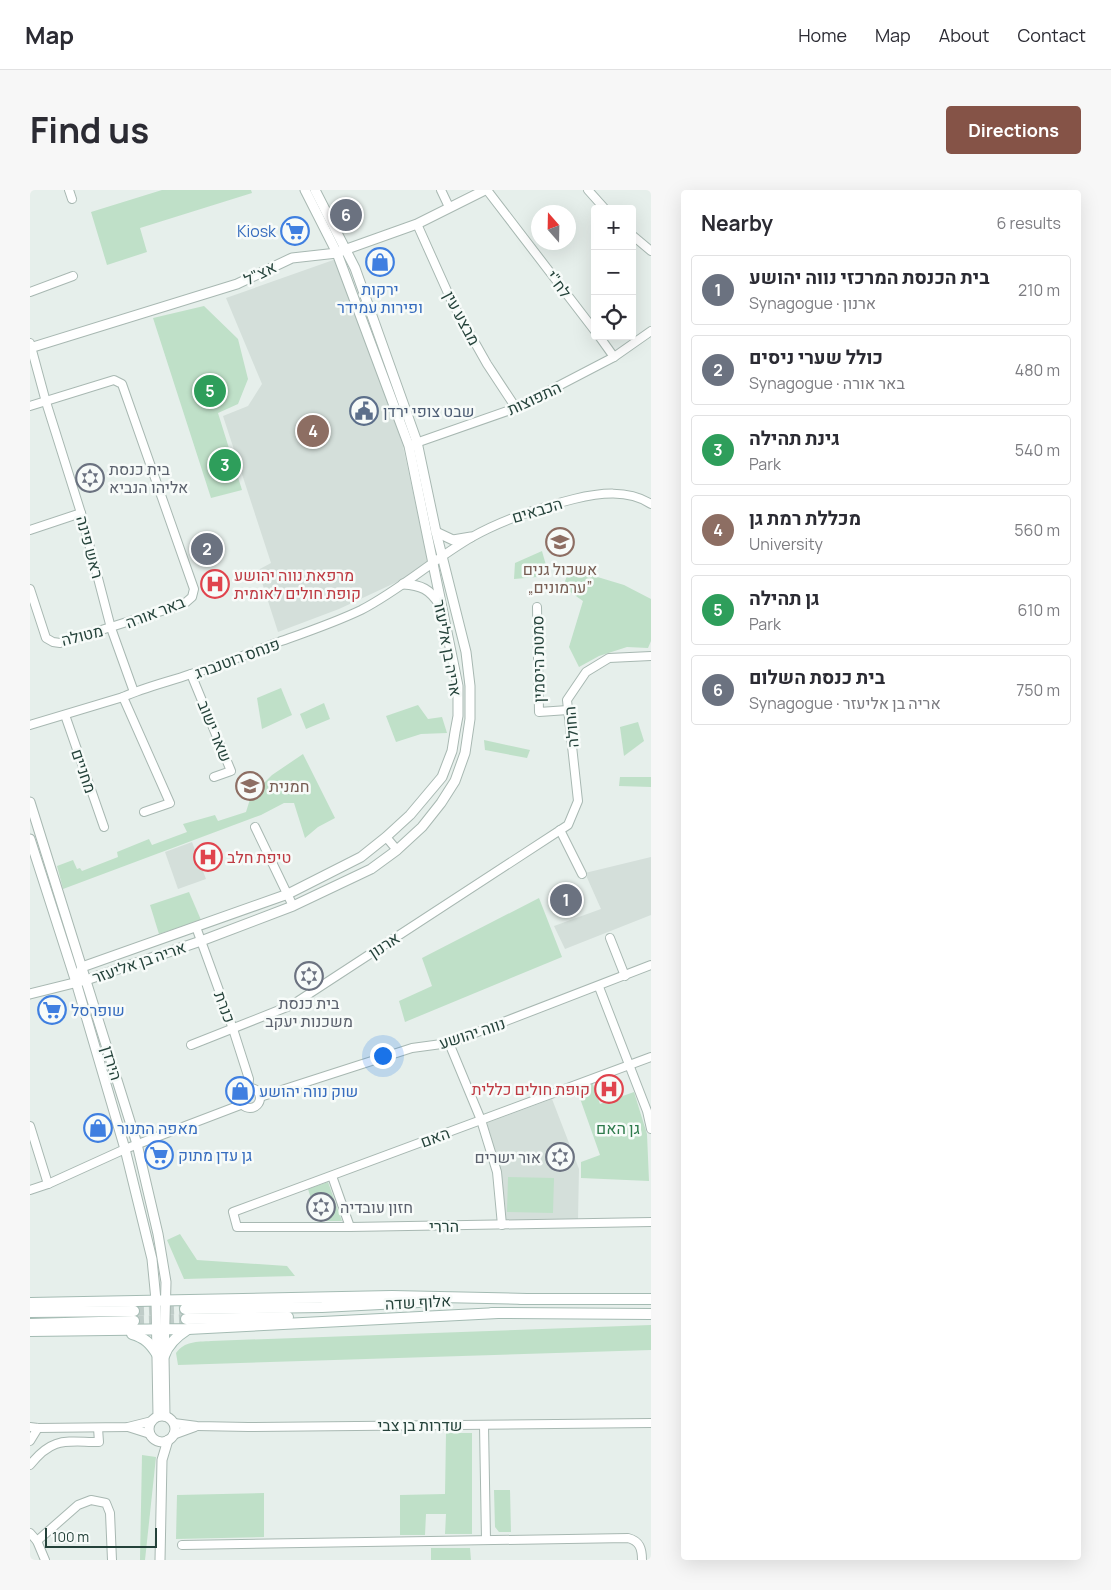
<!DOCTYPE html>
<html lang="en">
<head>
<meta charset="utf-8">
<style>
	body { margin:0; font-family:Manrope,Heebo,sans-serif; background:#f7f7f7; color:#2b2b33 }
	.controls { position:absolute; right:15px; top:15px; display:grid; overflow:hidden; border-radius:5px; box-shadow:0 5px 20px #0002 }
	.controls button { width:45px; height:45px; display:grid; place-items:center; padding:0; border:0; border-bottom:1px solid #e1e1e2; background:#fff; color:#2b2b33; font:25px sans-serif }
	.compass { position:absolute; left:501px; top:15px; width:45px; height:45px; border-radius:50%; background:#fff; box-shadow:0 5px 20px #0002; rotate:340deg }
	.scale { position:absolute; left:15px; bottom:12px; width:112px; box-sizing:border-box; padding-left:5px; border:2px solid #24423a; border-top:0; font-size:14px; line-height:18px; white-space:nowrap; color:#24423a; -webkit-text-stroke:4px #f7fbf9; paint-order:stroke }
	.you { position:absolute; left:352px; top:865px; width:18px; height:18px; margin:-12px; border:4px solid #fff; border-radius:50%; background:#1a73e8; box-shadow:0 0 0 8px #1a73e833 }
	.badge { display:grid; place-items:center; width:32px; height:32px; border-radius:50%; background:#855347; color:#fff; font-size:16px; font-weight:700 }
	.pin { position:absolute; translate:-50% -50%; border:2px solid #fff; box-shadow:0 1px 5px #0006 }
	.list { margin:0; padding:0; list-style:none }
	h2 { display:flex; justify-content:space-between; align-items:center; height:65px; margin:0; padding:0 20px; font-size:21px }
	h2 small { font-size:16px; font-weight:400; color:#7c7c81 }
	.list li { display:grid; grid-template-columns:32px 1fr auto; gap:15px; align-items:center; box-sizing:border-box; height:70px; margin:0 10px 10px; padding:0 10px; border:1px solid #e1e1e2; border-radius:5px }
	.list b { display:block; font-size:19px; white-space:nowrap }
	.list p { margin:0; font-size:16px; white-space:nowrap; color:#7c7c81 }
	.list em { font-size:16px; font-style:normal; color:#7c7c81 }
	.icon { flex:none; width:28px; height:28px; fill:none; stroke:currentColor; stroke-width:2; stroke-linecap:round; stroke-linejoin:round }
	.map { position:relative; flex:none; width:621px; height:1370px; overflow:hidden; border-radius:5px }
	header { display:flex; align-items:center; gap:30px; box-sizing:border-box; height:70px; padding:0 25px; background:#fff; border-bottom:1px solid #e1e1e2 }
	header strong { font-size:24px }
	nav { display:flex; gap:28px; margin-inline-start:auto; font-size:18px }
	.intro { display:flex; align-items:center; justify-content:space-between; box-sizing:border-box; height:120px; padding:0 30px }
	h1 { margin:0; font-size:35px }
	.button { padding:12px 22px; border-radius:5px; background:#855347; color:#fff; font-size:18px; font-weight:700 }
	main { display:flex; gap:30px; padding:0 30px }
	aside { flex:1; background:#fff; border-radius:5px; box-shadow:0 5px 20px #0002 }
	.map>svg:first-child { display:block }
	.built { fill:#d4dfda }
	.green { fill:#bfe0c8 }
	.lines { fill:none; stroke-linecap:round; stroke-linejoin:round }
	.secondary-tunnel { stroke:#bfccc8; stroke-width:10; stroke-dasharray:10 5; stroke-linecap:butt }
	.minor-casing { stroke:#a8b8b2; stroke-width:10 }
	.tertiary-casing { stroke:#a8b8b2; stroke-width:11 }
	.secondary-casing { stroke:#a4bbb3; stroke-width:12 }
	.minor { stroke:#fff; stroke-width:8 }
	.tertiary { stroke:#fff; stroke-width:9 }
	.secondary { stroke:#fff; stroke-width:10 }
	.labels { text-anchor:middle; stroke-width:5; stroke-linejoin:round; paint-order:stroke }
	.shop-label { font-size:16px; fill:#366cbe; stroke:#f7fbf9; text-anchor:start }
	.street-label { font-size:16px; fill:#24423a; stroke:#f7fbf9 }
	.service-label { font-size:16px; fill:#4e5e75; stroke:#f7fbf9; text-anchor:start }
	.worship-label { font-size:16px; fill:#5b616d; stroke:#f7fbf9; text-anchor:start }
	.education-label { font-size:16px; fill:#785e54; stroke:#f7fbf9 }
	.health-label { font-size:16px; fill:#be3a42; stroke:#f7fbf9; text-anchor:start }
	.park-label { font-size:16px; fill:#2d7a4b; stroke:#f7fbf9 }
</style>
</head>
<body>
<header>
<strong>Map</strong>
<nav><a>Home</a><a>Map</a><a>About</a><a>Contact</a></nav>
</header>
<div class="intro"><h1>Find us</h1><a class="button">Directions</a></div>
<main>
<div class="map">
<svg width="621" height="1370" viewBox="0 0 621 1370">
	<rect width="100%" height="100%" fill="#e6efeb"/>
	<!-- built -->
	<g class="built">
		<path d="M309,68L373,256L399,377L309,419L248,442L228,380L241,373L193,226L218,216L232,194L196,108Z"/>
		<path d="M162,652L176,689L148,699L135,662Z"/>
		<path d="M621,667V725L535,759L524,736L571,719L555,683Z"/>
		<path d="M522,909L549,979L548,1029L474,1031L470,982L457,933Z"/>
	</g>
	<!-- green -->
	<g class="green">
		<path d="M132,0H221L222,3L110,38L117,62L77,75L61,22Z"/>
		<path d="M174,116L208,149L218,189L208,214L188,223L212,300L181,308L123,128Z"/>
		<path d="M512,361L519,386L484,389L485,373Z"/>
		<path d="M551,382L594,395L621,409V451L618,458L597,457L569,466L549,477L539,457L553,411L533,397L538,383Z"/>
		<path d="M251,498L262,525L232,539L227,508Z"/>
		<path d="M294,513L300,529L276,539L270,524Z"/>
		<path d="M388,515L398,529L412,527L417,543L391,544L366,552L356,526Z"/>
		<path d="M608,532L614,551L594,566L590,537Z"/>
		<path d="M454,550L500,560L497,568L455,560Z"/>
		<path d="M273,564L305,628L288,637L275,648L264,613H254L231,625L33,699L27,676L43,670L47,679L50,678L52,681L88,667L87,662L119,649L122,655L157,642L153,634L185,625L188,631L216,622L221,606L242,585Z"/>
		<path d="M590,587H621V597L589,596Z"/>
		<path d="M159,702L171,730L129,744L120,715Z"/>
		<path d="M509,708L532,767L375,832L369,811L402,796L392,768Z"/>
		<path d="M562,892L570,914L604,902L617,944L619,991L551,988V972L570,965L546,897Z"/>
		<path d="M478,987L524,988L523,1023L477,1022Z"/>
		<path d="M298,992L312,1031H288L278,999Z"/>
		<path d="M150,1044L167,1070L257,1076L265,1086L154,1089L137,1050Z"/>
		<path d="M621,1135V1160L148,1175L146,1163C155,1151 166,1152 181,1151Z"/>
		<path d="M416,1243H442V1344H415L416,1324H396L395,1345H370V1305L415,1304Z"/>
		<path d="M112,1265L126,1267L115,1370H110Z"/>
		<path d="M464,1300H480L481,1342H469L465,1337Z"/>
		<path d="M234,1303V1347L146,1349L147,1305Z"/>
		<path d="M401,1358H440L441,1370H401Z"/>
	</g>
	<g class="lines">
		<!-- secondary-tunnel -->
		<g class="secondary-tunnel">
			<path d="M104,1121L155,1119"/>
			<path d="M104,1131L156,1129"/>
		</g>
		<defs>
			<g id="minor">
				<path d="M39,0L42,9"/>
				<path d="M411,0L419,17"/>
				<path d="M457,0L565,141"/>
				<path d="M558,0L575,19"/>
				<path d="M387,34L422,112L457,174L486,218"/>
				<path d="M602,45L621,61"/>
				<path d="M0,102L43,86"/>
				<path d="M569,146L584,167"/>
				<path d="M0,153L16,212L51,323L81,438L104,502"/>
				<path d="M0,216L84,190L92,194L164,399L162,407L154,414L30,453L23,452L16,448L0,399"/>
				<path d="M383,254L486,218L584,167L621,141"/>
				<path d="M0,340L51,323"/>
				<path d="M507,417L509,522L538,520"/>
				<path d="M161,484L201,581L184,587"/>
				<path d="M93,507L140,613L114,622"/>
				<path d="M35,525L74,637"/>
				<path d="M0,535L93,507C115,497 138,492 161,484C190,475 218,464 246,453C274,443 304,433 331,420C370,400 404,369 442,347C474,329 508,318 544,309C569,303 598,299 621,314"/>
				<path d="M225,637L263,716"/>
				<path d="M530,640L552,684"/>
				<path d="M356,647L367,660"/>
				<path d="M166,737L203,839L219,889L218,898"/>
				<path d="M580,748L595,786"/>
				<path d="M569,797L617,921L621,939"/>
				<path d="M419,853L451,930L467,982L472,1035"/>
				<path d="M161,855L262,815L538,635L548,611L537,510L556,482L579,468L621,466"/>
				<path d="M621,867L203,1022L207,1037H320L621,1032"/>
				<circle cx="220" cy="908" r="10"/>
				<path d="M230,907L382,858L419,853L621,775"/>
				<path d="M0,936L18,994"/>
				<path d="M302,986L320,1037"/>
				<path d="M0,1000L18,994L95,959L213,914"/>
				<path d="M144,1233L167,1236L218,1237L621,1233"/>
				<path d="M454,1235L456,1350"/>
				<path d="M0,1237L8,1238L98,1237L122,1231"/>
				<path d="M98,1237L120,1244"/>
				<path d="M143,1245L165,1237"/>
				<path d="M0,1251L8,1238"/>
				<path d="M0,1275C23,1246 36,1252 69,1252L68,1238"/>
				<path d="M0,1343L7,1351L15,1370"/>
				<path d="M7,1351L48,1315L61,1310L76,1313L80,1323L82,1370"/>
				<path d="M152,1355L598,1348C610,1351 612,1359 612,1370"/>
			</g>
			<g id="tertiary">
				<path d="M0,158L207,94L262,68L307,63L317,59L387,34L455,0"/>
				<path d="M406,342L423,350L441,347"/>
				<path d="M373,394C391,395 400,399 410,415"/>
				<path d="M0,612L107,954L128,1044L136,1092L134,1166L135,1226"/>
				<path d="M0,649L46,792L95,959L122,1069L126,1110L128,1226"/>
				<path d="M46,792L52,777L258,704L331,667L356,647L380,625L412,587L422,561L425,542L428,526V496L379,256L307,63L275,0"/>
				<path d="M0,804L56,790L171,751L263,716L341,679L367,660L392,637L411,613L425,591L435,563L440,529V496L436,462L406,342L387,252L325,78L285,0"/>
				<circle cx="132" cy="1239" r="13"/>
				<path d="M130,1370L132,1270L138,1250"/>
			</g>
			<g id="secondary">
				<path d="M491,1109H621"/>
				<path d="M0,1113L362,1106L497,1109"/>
				<path d="M155,1119L292,1117L389,1112"/>
				<path d="M0,1122L104,1121"/>
				<path d="M462,1123L621,1124"/>
				<path d="M156,1129L258,1127"/>
				<path d="M0,1134L104,1131"/>
				<path d="M0,1141L158,1139L468,1123"/>
				<path d="M102,1144C115,1148 120,1153 127,1164"/>
				<path d="M134,1166C138,1154 147,1146 158,1139"/>
			</g>
		</defs>
		<!-- minor casing -->
		<use href="#minor" class="minor-casing"/>
		<!-- tertiary casing -->
		<use href="#tertiary" class="tertiary-casing"/>
		<!-- secondary casing -->
		<use href="#secondary" class="secondary-casing"/>
		<!-- minor -->
		<use href="#minor" class="minor"/>
		<!-- tertiary -->
		<use href="#tertiary" class="tertiary"/>
		<!-- secondary -->
		<use href="#secondary" class="secondary"/>
	</g>
	<!-- icons -->
	<defs>
		<symbol id="supermarket-ring" viewBox="-11 -11 22 22"><circle r="9.5" fill="#f7fbf9" stroke="#3f7fe0" stroke-width="1.5"/><path d="M-6-5.5h2.5l.6 2H6L4.5 2H-2.5L-4.4-4H-6ZM-1.5 3.2a1.3 1.3 0 1 0 .1 0ZM3 3.2a1.3 1.3 0 1 0 .1 0Z" fill="#3f7fe0"/></symbol>
		<symbol id="shop-ring" viewBox="-11 -11 22 22"><circle r="9.5" fill="#f7fbf9" stroke="#3f7fe0" stroke-width="1.5"/><path d="M-5-2.5h2.3a2.7 3.5 0 0 1 5.4 0H5L5.5 6h-11ZM-1.5-2.5h3a1.5 2.3 0 0 0-3 0Z" fill="#3f7fe0"/></symbol>
		<symbol id="civic-ring" viewBox="-11 -11 22 22"><circle r="9.5" fill="#f7fbf9" stroke="#5c6f8a" stroke-width="1.5"/><path d="M-.6-6.5H3V-4.5H.6V-3L4-1V1h2V6H-6V1h2V-1L-.6-3ZM-1.2 2.5V6h2.4V2.5Z" fill="#5c6f8a"/></symbol>
		<symbol id="synagogue-ring" viewBox="-11 -11 22 22"><circle r="9.5" fill="#f7fbf9" stroke="#6b7280" stroke-width="1.5"/><path d="M0-6.5L5.6 3.2H-5.6ZM0 6.5L5.6-3.2H-5.6Z" fill="#6b7280"/></symbol>
		<symbol id="school-ring" viewBox="-11 -11 22 22"><circle r="9.5" fill="#f7fbf9" stroke="#8d6e63" stroke-width="1.5"/><path d="M0-5L7-2L0 1L-7-2ZM-4 1L0 2.5L4 1V4Q0 6-4 4Z" fill="#8d6e63"/></symbol>
		<symbol id="hospital-ring" viewBox="-11 -11 22 22"><circle r="9.5" fill="#f7fbf9" stroke="#e0444e" stroke-width="1.5"/><path d="M-5-5h3v3.5h4V-5h3V5h-3V1.5h-4V5h-3Z" fill="#e0444e"/></symbol>
	</defs>
	<g fill-rule="evenodd">
		<use href="#supermarket-ring" x="249" y="25" width="32" height="32"/>
		<use href="#shop-ring" x="334" y="56" width="32" height="32"/>
		<use href="#civic-ring" x="318" y="205" width="32" height="32"/>
		<use href="#synagogue-ring" x="44" y="272" width="32" height="32"/>
		<use href="#school-ring" x="514" y="336" width="32" height="32"/>
		<use href="#hospital-ring" x="169" y="378" width="32" height="32"/>
		<use href="#school-ring" x="204" y="580" width="32" height="32"/>
		<use href="#hospital-ring" x="162" y="651" width="32" height="32"/>
		<use href="#synagogue-ring" x="263" y="770" width="32" height="32"/>
		<use href="#supermarket-ring" x="6" y="804" width="32" height="32"/>
		<use href="#hospital-ring" x="563" y="883" width="32" height="32"/>
		<use href="#shop-ring" x="194" y="885" width="32" height="32"/>
		<use href="#shop-ring" x="52" y="922" width="32" height="32"/>
		<use href="#supermarket-ring" x="113" y="949" width="32" height="32"/>
		<use href="#synagogue-ring" x="514" y="951" width="32" height="32"/>
		<use href="#synagogue-ring" x="275" y="1001" width="32" height="32"/>
	</g>
	<g class="labels">
		<!-- shop labels -->
		<g class="shop-label">
			<text x="246" y="47" text-anchor="end">Kiosk</text>
			<text x="350" y="105" text-anchor="middle">ירקות<tspan x="350" dy="18">ופירות עמידר</tspan></text>
			<text x="41" y="826">שופרסל</text>
			<text x="229" y="907">שוק נווה יהושע</text>
			<text x="87" y="944">מאפה התנור</text>
			<text x="148" y="971">גן עדן מתוק</text>
		</g>
		<!-- street labels -->
		<g class="street-label">
			<text transform="translate(230 83) rotate(-26)" y="6">אצ"ל</text>
			<text transform="translate(529 94) rotate(53)" y="6">לח"י</text>
			<text transform="translate(432 128) rotate(62)" y="6">מבצע עין</text>
			<text transform="translate(504 208) rotate(-25)" y="6">התפוצות</text>
			<text transform="translate(507 320) rotate(-17)" y="6">הכבאים</text>
			<text transform="translate(60 357) rotate(75)" y="6">ראש פינה</text>
			<text transform="translate(125 422) rotate(-21)" y="6">באר אורה</text>
			<text transform="translate(52 445) rotate(-14)" y="6">מטולה</text>
			<text transform="translate(418 458) rotate(80)" y="6">אריה בן אליעזר</text>
			<text transform="translate(207 468) rotate(-20)" y="6">פנחס רוטנברג</text>
			<text transform="translate(508 469) rotate(-91)" y="6">סמטת היסמין</text>
			<text transform="translate(541 537) rotate(-95)" y="6">החולה</text>
			<text transform="translate(185 541) rotate(68)" y="6">שאר ישוב</text>
			<text transform="translate(54 581) rotate(71)" y="6">מחניים</text>
			<text transform="translate(354 755) rotate(-33)" y="6">ארנון</text>
			<text transform="translate(109 772) rotate(-19)" y="6">אריה בן אליעזר</text>
			<text transform="translate(195 817) rotate(70)" y="6">כנרת</text>
			<text transform="translate(442 843) rotate(-18)" y="6">נווה יהושע</text>
			<text transform="translate(82 873) rotate(73)" y="6">הירדן</text>
			<text transform="translate(405 947) rotate(-20)" y="6">האם</text>
			<text transform="translate(414 1036) rotate(-1)" y="6">הררי</text>
			<text transform="translate(388 1112) rotate(-3)" y="6">אלוף שדה</text>
			<text x="390" y="1241">שדרות בן צבי</text>
		</g>
		<!-- service labels -->
		<g class="service-label">
			<text x="353" y="227">שבט צופי ירדן</text>
		</g>
		<!-- worship labels -->
		<g class="worship-label">
			<text x="79" y="285">בית כנסת<tspan x="79" dy="18">אליהו הנביא</tspan></text>
			<text x="279" y="819" text-anchor="middle">בית כנסת<tspan x="279" dy="18">משכנות יעקב</tspan></text>
			<text x="511" y="973" text-anchor="end">אור ישרים</text>
			<text x="310" y="1023">חזון עובדיה</text>
		</g>
		<!-- education labels -->
		<g class="education-label">
			<text x="530" y="385">אשכול גנים<tspan x="530" dy="18">„ערמונים”</tspan></text>
			<text x="239" y="602" text-anchor="start">חמנית</text>
		</g>
		<!-- health labels -->
		<g class="health-label">
			<text x="204" y="391">מרפאת נווה יהושע<tspan x="204" dy="18">קופת חולים לאומית</tspan></text>
			<text x="197" y="673">טיפת חלב</text>
			<text x="560" y="905" text-anchor="end">קופת חולים כללית</text>
		</g>
		<!-- park labels -->
		<g class="park-label">
			<text x="588" y="944">גן האם</text>
		</g>
	</g>
</svg>
<div class="controls">
<button>+</button>
<button>−</button>
<button><svg class="icon" aria-label="locate" viewBox="0 0 24 24"><circle cx="12" cy="12" r="6"/><path d="M12 2v4M12 18v4M2 12h4M18 12h4"/></svg></button>
</div>
<svg class="compass" viewBox="-18 -18 36 36"><path d="M0-13l5 13h-10z" fill="#e53935"/><path d="M0 13l5-13h-10z" fill="#7c7c81"/></svg>
<div class="scale">100 m</div>
<div class="you"></div>
<div class="pin badge" style="left:536px;top:710px;background:#6b7280">1</div>
<div class="pin badge" style="left:177px;top:359px;background:#6b7280">2</div>
<div class="pin badge" style="left:195px;top:275px;background:#2e9e5b">3</div>
<div class="pin badge" style="left:283px;top:241px;background:#8d6e63">4</div>
<div class="pin badge" style="left:180px;top:201px;background:#2e9e5b">5</div>
<div class="pin badge" style="left:316px;top:25px;background:#6b7280">6</div>
</div>
<aside>
<h2>Nearby<small>6 results</small></h2>
<ul class="list">
<li><span class="badge" style="background:#6b7280">1</span><div><b>בית הכנסת המרכזי נווה יהושע</b><p>Synagogue · ארנון</p></div><em>210 m</em></li>
<li><span class="badge" style="background:#6b7280">2</span><div><b>כולל שערי ניסים</b><p>Synagogue · באר אורה</p></div><em>480 m</em></li>
<li><span class="badge" style="background:#2e9e5b">3</span><div><b>גינת תהילה</b><p>Park</p></div><em>540 m</em></li>
<li><span class="badge" style="background:#8d6e63">4</span><div><b>מכללת רמת גן</b><p>University</p></div><em>560 m</em></li>
<li><span class="badge" style="background:#2e9e5b">5</span><div><b>גן תהילה</b><p>Park</p></div><em>610 m</em></li>
<li><span class="badge" style="background:#6b7280">6</span><div><b>בית כנסת השלום</b><p>Synagogue · אריה בן אליעזר</p></div><em>750 m</em></li>
</ul>
</aside>
</main>
</body>
</html>
